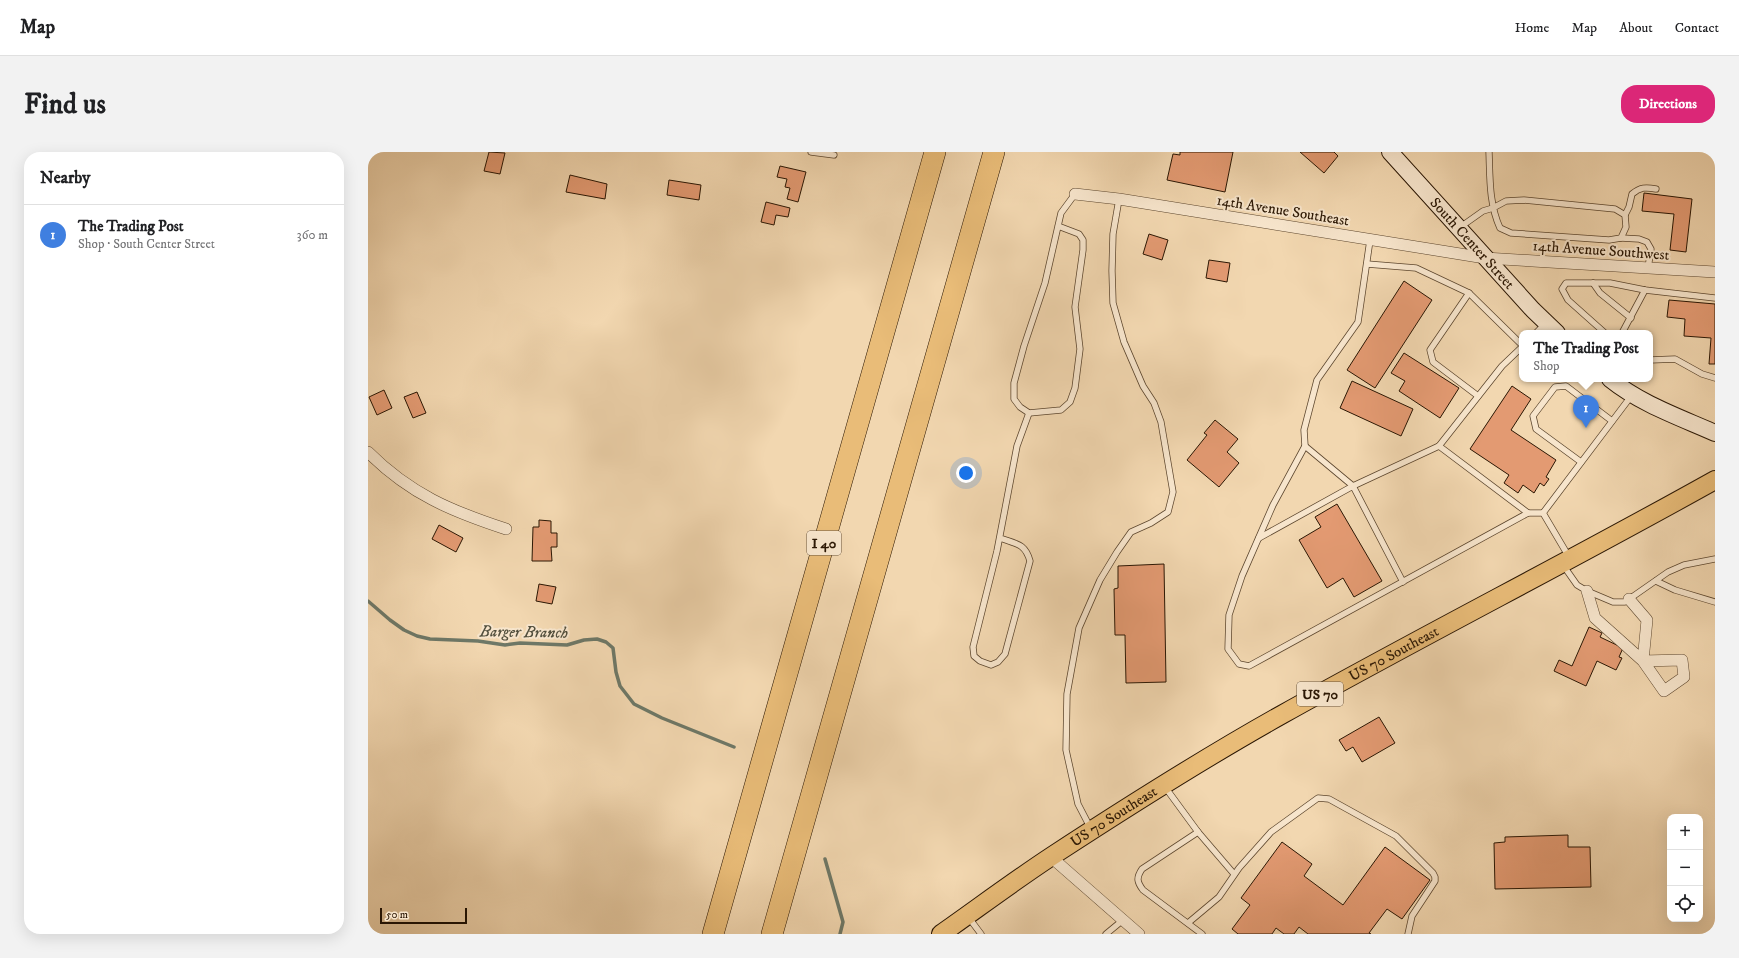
<!DOCTYPE html>
<html lang="en">
<head>
<meta charset="utf-8">
<style>
	body { margin:0; font-family:"IM FELL DW Pica",serif; background:#f2f2f2; color:#202124 }
	.controls { position:absolute; right:12px; bottom:12px; display:grid; overflow:hidden; border-radius:8px; box-shadow:0 4px 16px #0002 }
	.controls button { width:36px; height:36px; display:grid; place-items:center; padding:0; border:0; border-bottom:1px solid #e0e0e0; background:#fff; color:#202124; font:20px sans-serif }
	.scale { position:absolute; left:12px; bottom:10px; width:87px; box-sizing:border-box; padding-left:4px; border:2px solid #2a1603; border-top:0; font-size:11px; line-height:14px; white-space:nowrap; color:#2a1603; -webkit-text-stroke:3px #f7e5cc; paint-order:stroke }
	.you { position:absolute; left:598px; top:321px; width:14px; height:14px; margin:-10px; border:3px solid #fff; border-radius:50%; background:#1a73e8; box-shadow:0 0 0 6px #1a73e833 }
	.badge { display:grid; place-items:center; width:26px; height:26px; border-radius:50%; background:#db2777; color:#fff; font-size:13px; font-weight:700 }
	.pin { position:absolute; translate:-50% -33px; filter:drop-shadow(0 1px 2px #0008) }
	.pin::after { content:''; position:absolute; top:21px; width:14px; height:12px; background:inherit; clip-path:polygon(0 0,100% 0,50% 100%) }
	.popup { position:absolute; left:1151px; top:178px; width:134px; height:52px; box-sizing:border-box; display:grid; place-content:center; border-radius:8px; background:#fff; filter:drop-shadow(0 1px 3px #0005); font-size:13px; white-space:nowrap; color:#757577 }
	.popup b { font-size:15px; color:#202124 }
	.popup::after { content:''; position:absolute; left:50%; top:100%; margin-left:-8px; border:8px solid transparent; border-top-color:#fff }
	.list { margin:0; padding:0; list-style:none }
	h2 { display:flex; justify-content:space-between; align-items:center; height:52px; margin:0; padding:0 16px; font-size:17px }
	h2 small { font-size:13px; font-weight:400; color:#757577 }
	.list li { display:grid; grid-template-columns:26px 1fr auto; gap:12px; align-items:center; box-sizing:border-box; height:60px; padding:0 16px; border-top:1px solid #e0e0e0 }
	.list b { display:block; font-size:15px; white-space:nowrap }
	.list p { margin:0; font-size:13px; white-space:nowrap; color:#757577 }
	.list em { font-size:13px; font-style:normal; color:#757577 }
	.icon { flex:none; width:22px; height:22px; fill:none; stroke:currentColor; stroke-width:2; stroke-linecap:round; stroke-linejoin:round }
	.map { position:relative; flex:none; width:1347px; height:782px; overflow:hidden; border-radius:16px }
	header { display:flex; align-items:center; gap:24px; box-sizing:border-box; height:56px; padding:0 20px; background:#fff; border-bottom:1px solid #e0e0e0 }
	header strong { font-size:19px }
	nav { display:flex; gap:22px; margin-inline-start:auto; font-size:14px }
	.intro { display:flex; align-items:center; justify-content:space-between; box-sizing:border-box; height:96px; padding:0 24px }
	h1 { margin:0; font-size:28px }
	.button { padding:10px 18px; border-radius:16px; background:#db2777; color:#fff; font-size:14px; font-weight:700 }
	main { display:flex; gap:24px; padding:0 24px }
	aside { flex:1; background:#fff; border-radius:16px; box-shadow:0 4px 16px #0002 }
	.map>svg:first-child { display:block }
	.lines { fill:none; stroke-linecap:round; stroke-linejoin:round }
	.stream { stroke:#6e7867; stroke-width:3.5 }
	.building { fill:#e39a72; stroke:#2a1603 }
	.lane-casing { stroke:#5c462e; stroke-width:7 }
	.street-casing { stroke:#5c462e; stroke-width:12 }
	.secondary-casing { stroke:#2a1603; stroke-width:18 }
	.primary-casing { stroke:#2a1603; stroke-width:20 }
	.highway-casing { stroke:#2a1603; stroke-width:22 }
	.lane { stroke:#f7e5cc; stroke-width:5.5 }
	.street { stroke:#f7e5cc; stroke-width:11 }
	.secondary { stroke:#f7e5cc; stroke-width:16 }
	.primary { stroke:#e9bc78; stroke-width:18 }
	.highway { stroke:#e9bc78; stroke-width:21 }
	.labels { text-anchor:middle; stroke-width:4; stroke-linejoin:round; paint-order:stroke }
	.shield { fill:#f7e5cc; stroke:#68543f; stroke-width:1 }
	.shield-label { font-size:14px; font-weight:bold; fill:#2a1603 }
	.street-label { font-size:15px; fill:#2a1603; stroke:#f7e5cc }
	.water-label { font-size:16px; font-style:italic; fill:#524f3d; stroke:#f7e5cc }
</style>
</head>
<body>
<header>
<strong>Map</strong>
<nav><a>Home</a><a>Map</a><a>About</a><a>Contact</a></nav>
</header>
<div class="intro"><h1>Find us</h1><a class="button">Directions</a></div>
<main>
<aside>
<h2>Nearby<small></small></h2>
<ul class="list">
<li><span class="badge" style="background:#3f7fe0">1</span><div><b>The Trading Post</b><p>Shop · South Center Street</p></div><em>360 m</em></li>
</ul>
</aside>
<div class="map">
<svg width="1347" height="782" viewBox="0 0 1347 782">
	<rect width="100%" height="100%" fill="#f2d7b0"/>
	<filter id="stains"><feTurbulence type="fractalNoise" baseFrequency=".005" numOctaves="4"/><feColorMatrix values="0 0 0 0 .2 0 0 0 0 .09 0 0 0 0 .02 0 0 0 .5 -.17"/></filter>
	<radialGradient id="worn" r=".72"><stop offset=".6" stop-color="#630" stop-opacity="0"/><stop offset="1" stop-color="#630" stop-opacity=".3"/></radialGradient>
	<g class="lines">
		<!-- stream -->
		<g class="stream">
			<path d="M0,449L22,468L36,478L49,484L62,487L110,489L137,493L152,491L199,493L216,488L229,487L238,490L245,496L248,520L252,534L266,552L294,566L366,595"/>
			<path d="M457,707L475,770L472,782"/>
		</g>
	</g>
	<!-- building -->
	<g class="building">
		<path d="M121,0L137,1L132,22L116,19Z"/>
		<path d="M812,0H865L857,40L799,28L805,2L812,3Z"/>
		<path d="M932,0H966L970,4L956,21Z"/>
		<path d="M412,14L438,20L430,50L419,47L422,36L417,35L419,27L409,25Z"/>
		<path d="M202,23L239,32L237,47L198,40Z"/>
		<path d="M301,28L333,33L331,48L299,43Z"/>
		<path d="M1276,41L1324,47L1318,100L1302,98L1306,62L1274,59Z"/>
		<path d="M398,50L422,56L420,65L408,63L406,73L393,70Z"/>
		<path d="M781,82L800,88L794,108L775,102Z"/>
		<path d="M841,108L862,111L859,130L838,126Z"/>
		<path d="M1036,129L1064,148L1007,236L979,218Z"/>
		<path d="M1301,148L1347,152V212H1341L1343,186L1316,184L1317,167L1299,165Z"/>
		<path d="M1036,201L1091,236L1072,266L1031,239L1037,229L1023,221Z"/>
		<path d="M984,229L1045,257L1033,284L972,256Z"/>
		<path d="M1144,234L1163,247L1143,278L1188,308L1178,325L1181,327L1176,334L1172,331L1166,341L1155,333L1150,341L1136,331L1141,323L1102,297Z"/>
		<path d="M16,238L24,256L9,263L1,245Z"/>
		<path d="M49,240L58,261L45,266L36,245Z"/>
		<path d="M847,268L870,287L859,300L871,311L851,335L819,308L839,283L836,281Z"/>
		<path d="M969,352L1014,429L986,445L975,426L959,436L931,388L953,375L947,365Z"/>
		<path d="M171,368L183,369V381H189V395H183L184,409H164L165,375H171Z"/>
		<path d="M71,373L95,386L88,400L64,387Z"/>
		<path d="M796,412L798,530L758,531L757,483H747L746,437L750,436V414Z"/>
		<path d="M171,432L188,435L184,452L168,449Z"/>
		<path d="M1221,475L1234,481L1232,485L1255,496L1251,505L1254,506L1248,518L1229,509L1218,534L1186,519L1191,508L1204,514Z"/>
		<path d="M1011,565L1027,591L994,610L985,595L978,599L971,588Z"/>
		<path d="M1200,683V695H1222L1223,735L1127,737L1126,691L1137,690V685Z"/>
		<path d="M914,690L944,712L936,724L975,753L1017,695L1062,728L1034,767L1019,757L1001,781L1003,782H940L931,775L926,782H916L908,776L904,782H870L864,777L882,753L873,746Z"/>
	</g>
	<g class="lines">
		<defs>
			<g id="lane">
				<path d="M443,0L466,3"/>
				<path d="M1257,63L1261,55L1264,42C1272,35 1278,35 1288,37"/>
				<path d="M690,74L711,82L715,88V98L707,155L712,197L707,236L702,250L693,258L661,261L652,255L646,247V231L656,194L677,131L693,61L707,42"/>
				<path d="M1091,76L1115,59L1125,56L1138,49L1156,48L1247,57L1257,63L1258,75L1253,86L1241,88L1143,81L1132,76C1121,52 1122,26 1121,0"/>
				<path d="M1253,86L1271,87L1279,90L1283,97L1280,116"/>
				<path d="M1002,88L990,170L949,228L936,278L937,294L905,353L874,424L861,463L860,497L871,512L881,514L1160,361"/>
				<path d="M999,112L1048,116L1101,141L1154,193"/>
				<path d="M1225,131L1232,141L1263,166"/>
				<path d="M1101,141L1062,198L1065,210L1110,244"/>
				<path d="M1168,181L1178,171"/>
				<path d="M1237,181L1200,148L1194,137L1198,131H1242L1277,138L1347,146"/>
				<path d="M1254,181L1277,138"/>
				<path d="M1282,208L1307,207L1334,222L1347,226"/>
				<path d="M937,294L985,334L1071,294L1134,214L1154,195"/>
				<path d="M1071,294L1160,361H1175L1201,405"/>
				<path d="M1213,310L1168,277L1165,264L1187,235L1198,234L1244,269"/>
				<path d="M1175,361L1264,243"/>
				<path d="M632,386C648,392 657,391 662,409L637,502L630,510L623,513L612,509L606,504L605,495L629,399L649,294L661,261"/>
				<path d="M891,386L985,334L1035,430"/>
				<path d="M1195,413L1209,433L1219,439L1245,450H1257L1300,420L1316,413L1347,407"/>
				<path d="M1288,429L1307,438L1347,450"/>
				<path d="M797,635L830,680L774,717C768,726 769,730 775,738L834,782"/>
				<path d="M723,677L710,652L698,598L699,542L711,476L732,428L749,400L763,380L783,371L800,360L805,340L793,270L786,251L775,234L756,190L745,151L744,119L745,82L751,47"/>
				<path d="M830,680L866,722"/>
				<path d="M601,766L613,782"/>
				<path d="M820,771L851,745L871,716L903,680L950,646L961,647L1028,684L1065,721L1067,725V729L1044,764L1040,782"/>
				<path d="M738,782L755,768"/>
			</g>
			<g id="street">
				<path d="M707,42L751,47L1117,106L1347,120"/>
				<path d="M0,300C42,342 83,359 138,377"/>
				<path d="M1219,439L1227,466L1275,509L1296,539L1316,525L1314,508L1275,509L1279,468L1261,447"/>
				<path d="M683,705L771,782"/>
			</g>
			<g id="secondary">
				<path id="s1" d="M1022,0L1165,158L1189,181"/>
				<path d="M1242,227C1273,252 1311,265 1347,281"/>
			</g>
			<g id="primary">
				<path id="s2" d="M573,782C610,756 646,729 684,704C759,655 836,606 915,562C1058,482 1204,408 1347,328"/>
			</g>
			<g id="highway">
				<path d="M345,782L567,0"/>
				<path d="M404,782L626,0"/>
			</g>
		</defs>
		<!-- lane casing -->
		<use href="#lane" class="lane-casing"/>
		<!-- street casing -->
		<use href="#street" class="street-casing"/>
		<!-- secondary casing -->
		<use href="#secondary" class="secondary-casing"/>
		<!-- primary casing -->
		<use href="#primary" class="primary-casing"/>
		<!-- highway casing -->
		<use href="#highway" class="highway-casing"/>
		<!-- lane -->
		<use href="#lane" class="lane"/>
		<!-- street -->
		<use href="#street" class="street"/>
		<!-- secondary -->
		<use href="#secondary" class="secondary"/>
		<!-- primary -->
		<use href="#primary" class="primary"/>
		<!-- highway -->
		<use href="#highway" class="highway"/>
	</g>
	<g class="labels">
		<!-- shield labels -->
		<g class="shield">
			<rect x="439" y="379" width="34" height="24" rx="3"/>
			<rect x="929" y="530" width="46" height="24" rx="3"/>
		</g>
		<g class="shield-label">
			<text x="456" y="396">I 40</text>
			<text x="952" y="547">US 70</text>
		</g>
		<!-- street labels -->
		<g class="street-label">
			<text transform="translate(915 58) rotate(9)" y="5">14th Avenue Southeast</text>
			<text dy="5" stroke="none"><textPath href="#s1" startOffset="123">South Center Street</textPath></text>
			<text transform="translate(1233 98) rotate(4)" y="5">14th Avenue Southwest</text>
			<text dy="5" stroke="none"><textPath href="#s2" startOffset="533">US 70 Southeast</textPath></text>
			<text dy="5" stroke="none"><textPath href="#s2" startOffset="209">US 70 Southeast</textPath></text>
		</g>
		<!-- water labels -->
		<g class="water-label">
			<text transform="translate(156 479) rotate(1)" y="6">Barger Branch</text>
		</g>
	</g>
	<rect width="100%" height="100%" filter="url(#stains)"/>
	<rect width="100%" height="100%" fill="url(#worn)"/>
</svg>
<div class="controls">
<button>+</button>
<button>−</button>
<button><svg class="icon" aria-label="locate" viewBox="0 0 24 24"><circle cx="12" cy="12" r="6"/><path d="M12 2v4M12 18v4M2 12h4M18 12h4"/></svg></button>
</div>
<div class="scale">50 m</div>
<div class="you"></div>
<div class="pin badge" style="left:1218px;top:276px;background:#3f7fe0">1</div>
<div class="popup"><b>The Trading Post</b>Shop</div>
</div>
</main>
</body>
</html>
